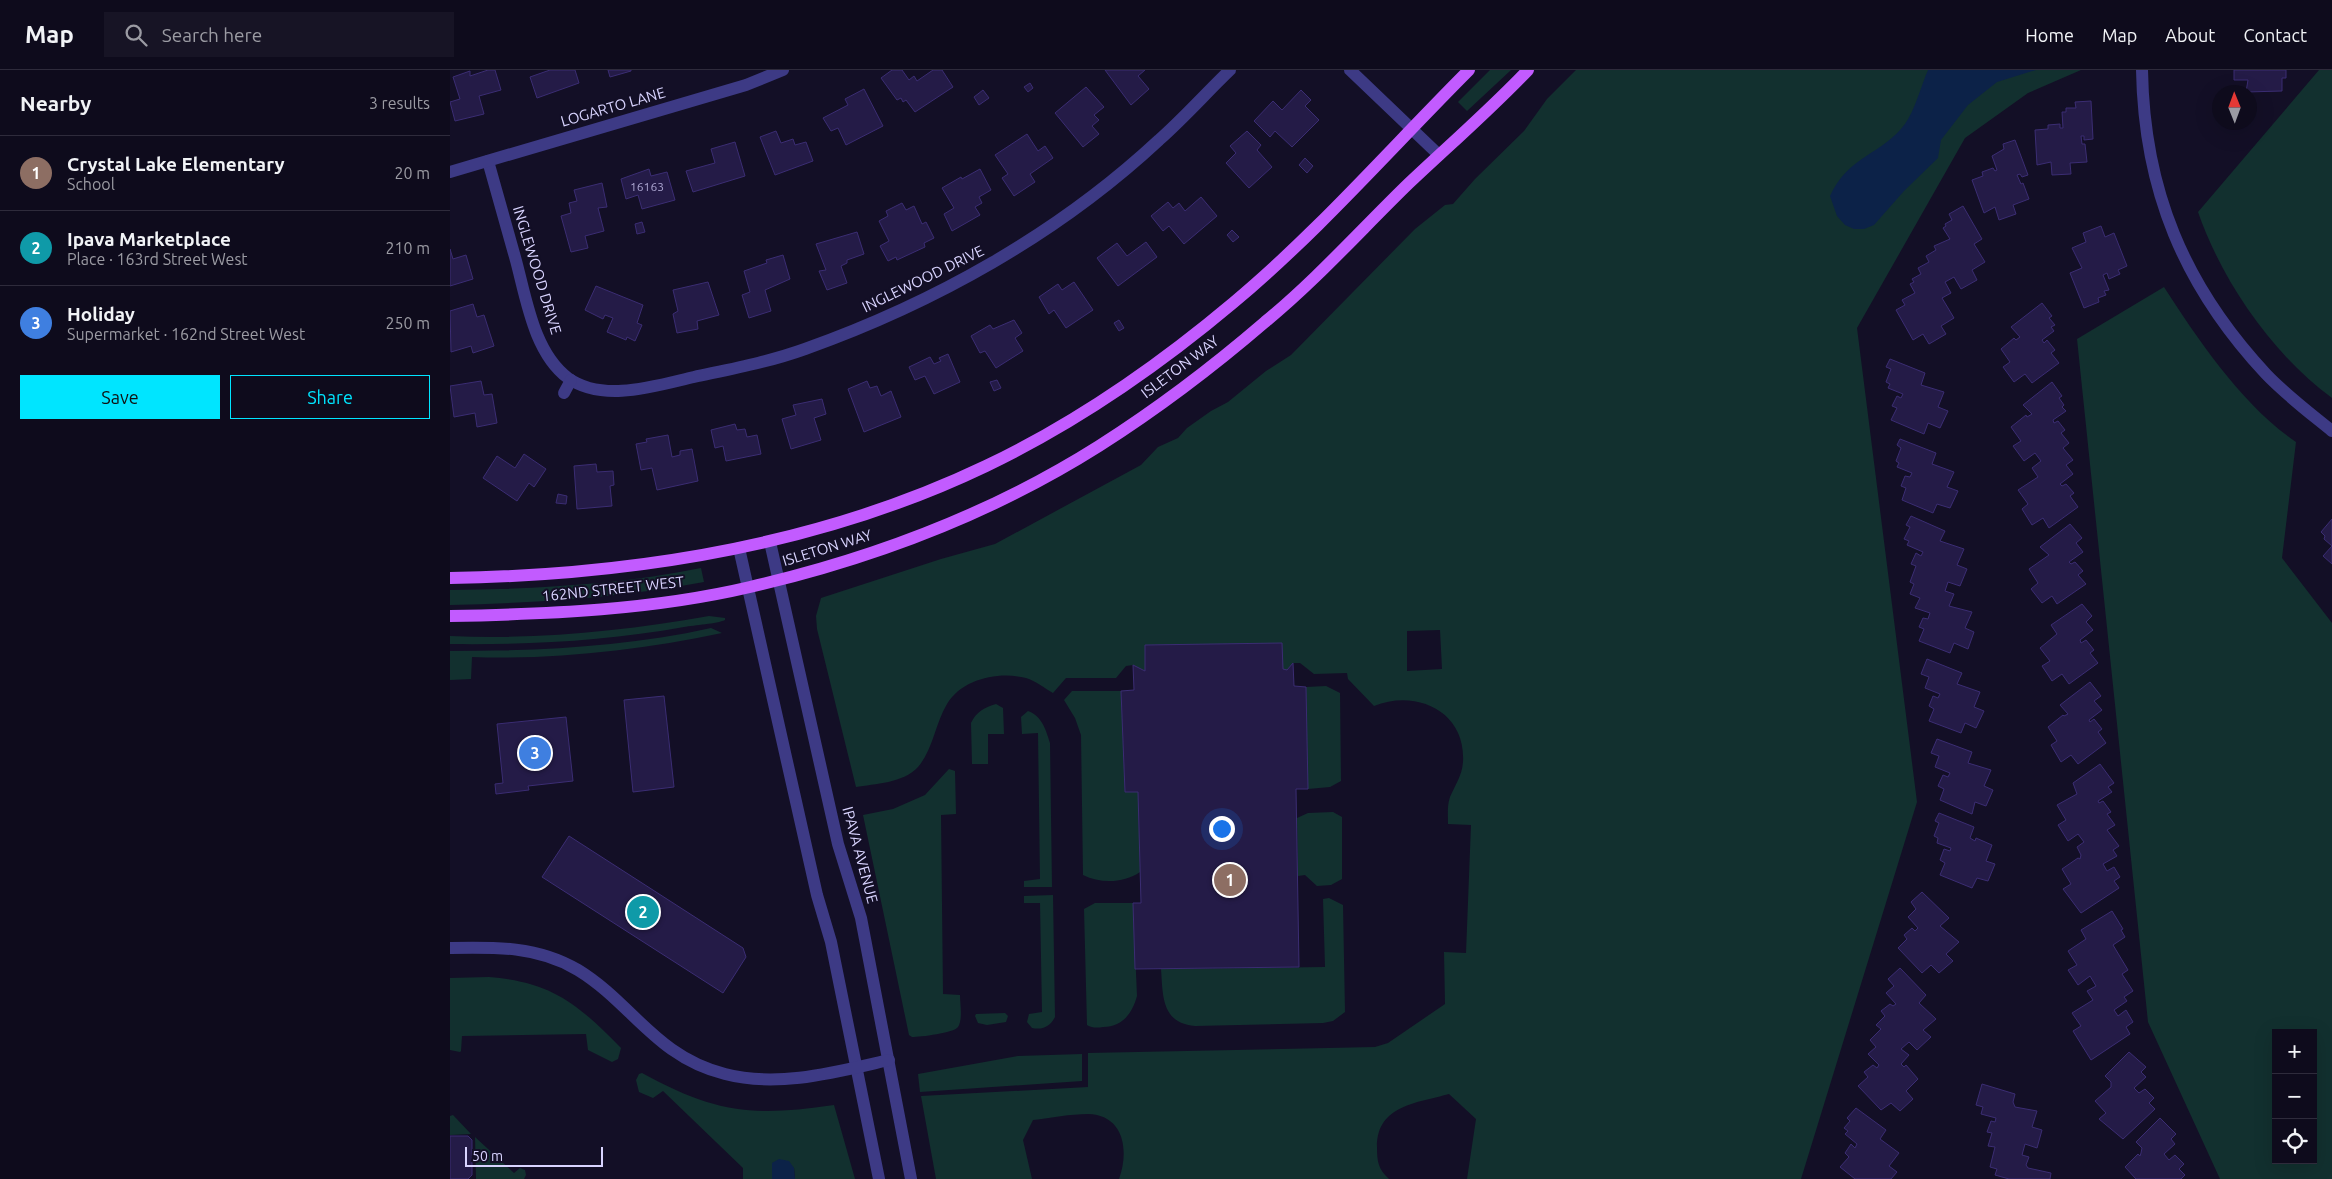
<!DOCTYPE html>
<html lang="en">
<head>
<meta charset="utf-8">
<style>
	body { margin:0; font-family:Ubuntu,sans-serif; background:#171425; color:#f1f3f6 }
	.controls { position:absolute; right:15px; bottom:15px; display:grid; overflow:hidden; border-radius:0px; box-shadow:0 5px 20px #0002 }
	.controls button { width:45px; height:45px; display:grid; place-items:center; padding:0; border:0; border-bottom:1px solid #2e2b3b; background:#0e0b1c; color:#f1f3f6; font:25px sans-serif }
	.compass { position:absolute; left:1762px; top:15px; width:45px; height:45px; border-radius:50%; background:#0e0b1c; box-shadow:0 5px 20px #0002; rotate:359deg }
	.scale { position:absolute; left:15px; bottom:12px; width:138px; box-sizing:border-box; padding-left:5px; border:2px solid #d9d4ff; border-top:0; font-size:14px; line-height:18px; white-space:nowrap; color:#d9d4ff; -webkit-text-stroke:4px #130f26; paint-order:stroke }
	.you { position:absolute; left:771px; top:758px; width:18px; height:18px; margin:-12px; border:4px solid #fff; border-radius:50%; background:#1a73e8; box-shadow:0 0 0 8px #1a73e833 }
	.badge { display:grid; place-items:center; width:32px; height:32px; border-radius:50%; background:#00e5ff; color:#fff; font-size:16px; font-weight:700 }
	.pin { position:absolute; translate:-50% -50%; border:2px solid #fff; box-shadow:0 1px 5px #0006 }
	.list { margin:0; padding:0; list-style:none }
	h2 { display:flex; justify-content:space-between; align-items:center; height:65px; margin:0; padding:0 20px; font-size:21px }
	h2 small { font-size:16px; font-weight:400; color:#9b9ba3 }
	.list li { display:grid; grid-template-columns:32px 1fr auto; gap:15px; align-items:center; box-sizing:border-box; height:75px; padding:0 20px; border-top:1px solid #2e2b3b }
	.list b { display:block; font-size:19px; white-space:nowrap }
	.list p { margin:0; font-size:16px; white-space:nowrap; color:#9b9ba3 }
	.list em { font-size:16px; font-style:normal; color:#9b9ba3 }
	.actions { display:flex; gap:10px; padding:15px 20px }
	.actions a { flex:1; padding:11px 0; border:1px solid #00e5ff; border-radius:0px; text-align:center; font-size:18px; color:#00e5ff }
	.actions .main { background:#00e5ff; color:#111 }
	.icon { flex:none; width:28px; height:28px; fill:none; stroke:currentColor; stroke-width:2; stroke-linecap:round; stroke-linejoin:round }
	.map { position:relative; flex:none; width:1882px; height:1109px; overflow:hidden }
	header { display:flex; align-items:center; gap:30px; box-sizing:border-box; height:70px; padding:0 25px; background:#0e0b1c; border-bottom:1px solid #2e2b3b }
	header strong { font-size:24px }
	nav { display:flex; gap:28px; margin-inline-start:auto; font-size:18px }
	.search { width:350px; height:45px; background:#171425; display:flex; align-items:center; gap:12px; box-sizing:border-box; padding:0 18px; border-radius:0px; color:#9b9ba3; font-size:19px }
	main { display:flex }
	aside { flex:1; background:#0e0b1c }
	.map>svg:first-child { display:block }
	.green { fill:#12302f; fill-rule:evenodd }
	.water { fill:#0c2248 }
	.building { fill:#241b47; stroke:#3b2d73 }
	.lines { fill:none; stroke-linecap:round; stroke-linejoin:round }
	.minor { stroke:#3d3a85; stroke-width:12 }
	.major { stroke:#c25bff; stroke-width:12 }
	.labels { text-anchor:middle; stroke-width:4; stroke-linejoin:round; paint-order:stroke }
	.number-label { font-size:12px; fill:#aca6d1 }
	.street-label { font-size:15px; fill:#d9d4ff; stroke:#130f26 }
</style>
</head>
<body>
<header>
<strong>Map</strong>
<div class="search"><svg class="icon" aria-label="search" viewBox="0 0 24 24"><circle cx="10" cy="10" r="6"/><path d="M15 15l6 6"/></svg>Search here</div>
<nav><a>Home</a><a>Map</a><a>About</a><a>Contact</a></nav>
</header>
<main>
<aside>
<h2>Nearby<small>3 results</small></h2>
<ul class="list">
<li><span class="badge" style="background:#8d6e63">1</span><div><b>Crystal Lake Elementary</b><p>School</p></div><em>20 m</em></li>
<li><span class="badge" style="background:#0f9aa8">2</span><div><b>Ipava Marketplace</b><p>Place · 163rd Street West</p></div><em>210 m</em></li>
<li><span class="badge" style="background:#3f7fe0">3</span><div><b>Holiday</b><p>Supermarket · 162nd Street West</p></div><em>250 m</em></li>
</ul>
<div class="actions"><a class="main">Save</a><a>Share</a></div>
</aside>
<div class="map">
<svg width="1882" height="1109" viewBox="0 0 1882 1109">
	<rect width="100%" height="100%" fill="#130f26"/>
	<!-- green -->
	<g class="green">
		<path d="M1040,0H1061L1017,41L1008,32Z"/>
		<path d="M1126,0H1631L1578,23L1515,68L1407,258L1467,732L1351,1109H1017L1026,1049L999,1024C967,1033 927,1035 927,1077C927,1091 928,1099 939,1109H669C679,1082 675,1045 638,1044C620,1044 601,1048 583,1050L573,1070L582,1109H486L471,1026L638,1017V983L925,977L938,973L995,934L994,882L1016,883L1021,755L998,754C998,745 997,736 1000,727C1005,715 1012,706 1013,692C1016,641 966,619 924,636L898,609L897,603L864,604L850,593H843L837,600L695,601L683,595L676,596L666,608H616L603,623C594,618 586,611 576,608C549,601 512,609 497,634C485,654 483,680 468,697C454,713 424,714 406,717L367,559L366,546L371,528L491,489L545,474L691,395L708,377L728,368L737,358L761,341L778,332L816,301L841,285L965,159L995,135L1003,134L1025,109L1074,61L1097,29ZM990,560L992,599L957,601V561Z"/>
		<path d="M1869,0H1882V328C1822,284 1772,211 1748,142Z"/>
		<path d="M1714,217C1748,270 1794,337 1846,372L1832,488L1882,553V1109H1770L1698,952L1627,269ZM1826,963H1863V1090H1826Z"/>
		<path d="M251,498L254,512C170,528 86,533 0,535V520C84,519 168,515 251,498Z"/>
		<path d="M259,546L275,548V550C267,554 244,555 234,557C157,571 78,575 0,574V566C87,570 174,561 259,546Z"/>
		<path d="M261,558L272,563C191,580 105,590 22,587L21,609L0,610V581C87,581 176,577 261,558Z"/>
		<path d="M876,616L890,623L891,711L880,717L858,719L856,617Z"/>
		<path d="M622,621H671L675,722H688L690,802C674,813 651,814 633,805L631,665L625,648L614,630Z"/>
		<path d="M546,634L553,638L554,664H538V694H522L521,653C526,642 535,637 546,634Z"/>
		<path d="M578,641C592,646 596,660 600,673L602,817H574V811L590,809L588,663L572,664L571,647Z"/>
		<path d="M499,699L505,701L506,744L491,745L493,924L510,925C510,934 513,949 508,957C504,963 470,967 462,967L459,965L413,745L443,739L475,725Z"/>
		<path d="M883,742L892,747V809L881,815L867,816L855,805L848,806L847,748L858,743Z"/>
		<path d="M603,825L605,947C600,957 592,960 582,958L577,952L579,944L592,942L590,833H574V826Z"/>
		<path d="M879,828L893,835L895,942L883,951L873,953L745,956C711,953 713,925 711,899L875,897L873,829Z"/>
		<path d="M645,833H683L687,926C682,944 672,957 653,957C647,958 642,958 637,955L634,839Z"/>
		<path d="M39,907C102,912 128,934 171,978L168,989L162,992L138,980L136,964L12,966L11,981L10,982L0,980V908Z"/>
		<path d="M555,943L558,946L556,952L537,955L528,953L525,946L526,944Z"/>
		<path d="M632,984V1011L470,1022L468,1004L568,986Z"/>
		<path d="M192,1003C265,1043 302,1047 384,1035L405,1109H345L344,1098L322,1093V1109H293V1098L213,1021L203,1028L189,1022L186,1010L189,1004Z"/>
		<path d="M3,1045L21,1064L0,1065V1046Z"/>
		<path d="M25,1067L64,1103L70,1098L75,1100L76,1105L74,1109H26Z"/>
	</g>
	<!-- water -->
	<g class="water">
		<path d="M1478,0H1586L1547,12L1518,35L1491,70L1488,88L1454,121L1424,155L1414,159H1404L1395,155L1387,146L1380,126C1398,86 1433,84 1455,54C1465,40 1471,16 1478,0Z"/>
		<path d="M329,1089L339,1091L344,1098L345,1109H322V1093Z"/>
	</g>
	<!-- building -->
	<g class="building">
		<path d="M38,0H45L51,20L29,26L34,44L5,51L0,32L10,29L3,7L20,1V6Z"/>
		<path d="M100,0H125L129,13L87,28L80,7Z"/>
		<path d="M158,0H181V1L160,7Z"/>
		<path d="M442,0H452L459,10L464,6L467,11L483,0H492L503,17L465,42L456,30L453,32L451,28L447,30L431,8Z"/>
		<path d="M655,0H695L688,6L699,19L681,35Z"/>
		<path d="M1784,0H1836V8H1832V21L1796,22L1798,10H1784Z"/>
		<path d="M580,13L583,18L578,22L574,17Z"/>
		<path d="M636,17L654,37L644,45L649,50L642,56L649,64L633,77L605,43Z"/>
		<path d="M414,19L433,56L396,75L388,58L381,61L373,48L398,35L395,29Z"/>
		<path d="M533,20L539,28L529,35L524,27Z"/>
		<path d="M851,20L861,30L855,36L869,50L842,77L825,61L820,67L804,51L823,31L832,40Z"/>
		<path d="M1641,31L1643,69L1634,70V66H1631L1632,74H1635L1637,92L1620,93L1621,104L1602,105L1601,92L1587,95L1585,60L1598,59V55L1610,54V58H1613L1612,42H1616V38H1626L1625,32Z"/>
		<path d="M326,61L331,73L343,69L345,75L356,72L363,91L325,105L310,67Z"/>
		<path d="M797,61L811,75L807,80L822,97L799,118L776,93L786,83L780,76Z"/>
		<path d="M577,64L588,81L595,76L603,88L580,104L585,112L564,126L552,108L558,104L545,85Z"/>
		<path d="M1565,70L1578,105L1572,107L1570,104L1567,105L1571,114L1573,113L1579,129L1563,135L1566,144L1549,150L1545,137L1534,143L1522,110L1533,106L1532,102L1543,98L1545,101L1547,100L1542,86L1554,79L1553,74Z"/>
		<path d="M285,72L295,106L243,122L236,101L265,93L261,79Z"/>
		<path d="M855,88L863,96L857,103L849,95Z"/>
		<path d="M199,99L201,106L217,102L225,130L192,139L188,125L176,129L171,109Z"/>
		<path d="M530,99L541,120L529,127L532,133L525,137L530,145L502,161L494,144L504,138L492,118L511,107L512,109Z"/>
		<path d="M152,113L157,137L148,138L154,161L135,166L138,178L121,182L111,146L121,143L119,133L127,131L124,120Z"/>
		<path d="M751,127L767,146L734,174L719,156L713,161L701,146L718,132L723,138L729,133L735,141Z"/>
		<path d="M452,133L456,140L464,136L472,154L476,152L484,168L474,173L475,177L447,190L446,187L438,191L430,176L439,171L429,151L438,146L436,141Z"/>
		<path d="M1513,136L1532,169L1524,174L1535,192L1522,200L1527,210L1511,219L1504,207L1495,212L1501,223L1492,228L1504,248L1491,256L1496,264L1479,274L1473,264L1463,270L1446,240L1455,235L1452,230L1465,223L1460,214L1464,212L1462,209L1471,204L1468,198L1479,192L1476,186L1486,180L1484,176L1500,169L1493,158L1496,156L1495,154L1502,150L1499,144Z"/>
		<path d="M192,152L195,162L187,164L185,154Z"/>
		<path d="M1651,156L1655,167L1664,163L1677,196L1668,200L1670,204L1659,209L1657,203L1653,205L1659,220L1654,221L1656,225L1648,228L1649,232L1634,238L1620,203L1632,198L1622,178L1636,172L1633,163Z"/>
		<path d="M782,160L789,167L783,172L777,165Z"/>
		<path d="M407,162L414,184L397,190V193L391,196L397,213L377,220L369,201L376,200L366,174Z"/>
		<path d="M696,172L707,187L668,216L647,188L667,173L677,186Z"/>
		<path d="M0,179L3,189L16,185L23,209L0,216Z"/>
		<path d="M333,185L340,209L315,220L321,241L299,248L292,225L300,222L294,201L317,193L316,190Z"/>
		<path d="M258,212L269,245L247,251L248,259L227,263L223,244L228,241L223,220Z"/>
		<path d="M624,212L643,240L616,258L604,240L599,244L589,227L608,214L612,220Z"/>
		<path d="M146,216L193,235L187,253L192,255L185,271L177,267L176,270L157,262L163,248L155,245L153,249L135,240Z"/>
		<path d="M1592,233L1602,246L1599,248L1605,255L1601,257L1604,261L1592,270L1594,273L1597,270L1605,280L1601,283L1609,293L1582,313L1575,304L1564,312L1553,297L1560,292L1551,279L1564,268L1566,270L1570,267L1561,257Z"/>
		<path d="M23,234L27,247L34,245L44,276L23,283L21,276L1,282L0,241Z"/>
		<path d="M564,250L572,263L565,268L573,281L546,298L535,281L530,283L521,266L540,255L543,259Z"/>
		<path d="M669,250L674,258L669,261L664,253Z"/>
		<path d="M498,284L510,312L484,324L475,306L465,310L459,297L480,287L484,294L491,291L489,288Z"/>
		<path d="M1440,289L1475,303L1471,315L1494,322L1488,337L1498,341L1490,358L1478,353L1474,364L1441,350L1447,338L1442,336L1447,326L1451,328L1453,324L1438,318L1440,314L1436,312L1441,299L1436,297Z"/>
		<path d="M547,310L551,318L544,321L540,312Z"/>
		<path d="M31,311L34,325L42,324L47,353L27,357L25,343L4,347L0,316Z"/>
		<path d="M417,311L420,318L427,316L431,326L441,321L451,347L414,362L398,319Z"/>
		<path d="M1602,312L1612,326L1609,328L1614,335L1612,337L1616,341L1603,350L1604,353L1608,351L1615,360L1611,363L1619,373L1613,378L1623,390L1616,395L1623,404L1610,414L1612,416L1616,414L1624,423L1620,426L1628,437L1599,458L1593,448L1582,455L1572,439L1578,434L1568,420L1588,407L1582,398L1591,391L1585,383L1574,391L1563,376L1571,371L1561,357L1576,345L1577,347L1582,344L1573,335Z"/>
		<path d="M372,329L376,344L364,348L371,370L341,379L332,349L346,345L343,335Z"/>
		<path d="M285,354L287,360L295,359L297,367L307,365L311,384L276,391L273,376L265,378L261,360Z"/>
		<path d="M218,365L222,387L230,385V381L242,379L248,411L207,420L202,398L191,400L186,374L197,372L196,369Z"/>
		<path d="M1450,369L1486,383L1482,394L1504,402L1497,417L1508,421L1500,438L1487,434L1483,443L1452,430L1456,418L1451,416L1455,406L1460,407L1462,403L1447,397L1449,393L1446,391L1451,378L1447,375Z"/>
		<path d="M74,384L96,399L84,417L79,413L67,431L33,408L47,386L65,398Z"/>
		<path d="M146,394L147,402L163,401L164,415L160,416L162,436L127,439L124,396Z"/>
		<path d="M108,424L117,426L116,434L106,433Z"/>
		<path d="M1461,446L1495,461L1490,471L1514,479L1507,495L1517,499L1510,516L1498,512L1495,521L1504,524L1499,536L1522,542L1515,558L1524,562L1518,579L1504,573L1500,583L1469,571L1474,559L1469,557L1473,548L1478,549L1480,543L1465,538L1470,528L1460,524L1464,514L1460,512L1466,496L1461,494L1466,483L1471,486L1473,482L1457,475L1459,471L1454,469L1460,457L1456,455Z"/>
		<path d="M1882,449V476L1874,469L1875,466L1871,462Z"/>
		<path d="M1620,454L1632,468L1626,473L1633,482L1619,492L1621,494L1625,492L1633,501L1628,505L1636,514L1607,534L1602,526L1592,533L1581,519L1588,513L1579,499L1599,485L1590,477Z"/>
		<path d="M1882,476V494L1873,486Z"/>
		<path d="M1632,534L1642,546L1636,552L1643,560L1630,570L1631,573L1636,570L1644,580L1640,583L1648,593L1619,614L1612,604L1602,611L1592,596L1600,591L1590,578L1607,564L1601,555Z"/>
		<path d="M832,573L833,599L837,600L843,593L844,616L856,617L858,719H846L849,897L685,899L683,833H691L688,722H675L671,621L684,620L683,595L695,601V575Z"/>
		<path d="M1477,589L1512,603L1507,614L1530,622L1524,637L1534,641L1526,658L1515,653L1511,663L1479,651L1484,639L1479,636L1483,626L1488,628L1490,624L1475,618L1479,607L1471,604Z"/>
		<path d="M1640,612L1651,626L1644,631L1652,640L1639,650L1640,652L1644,649L1652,659L1648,662L1656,673L1628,694L1621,685L1611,692L1601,675L1607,671L1598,657L1613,645L1614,646L1618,644L1610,635Z"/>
		<path d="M214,626L224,717L183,722L174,630Z"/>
		<path d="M116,647L123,711L78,716L79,720L46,724L45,714L53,713L47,654Z"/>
		<path d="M1487,669L1522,682L1518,693L1541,700L1534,716L1543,720L1536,736L1525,732L1522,744L1490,730L1494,719L1488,716L1493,705L1498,707L1500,703L1485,697L1489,686L1481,683Z"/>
		<path d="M1650,694L1664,713L1658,717L1662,722L1648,731L1649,733L1653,731L1661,742L1657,744L1665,755L1657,760L1669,776L1663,780L1667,786L1653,794L1657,801L1664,797L1670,807L1664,811L1669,818L1631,843L1613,819L1621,814L1612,799L1628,788L1630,789L1631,785L1627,777L1634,772L1628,764L1618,771L1608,755L1616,750L1607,735L1627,724L1623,713Z"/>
		<path d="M1489,743L1524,757L1520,768L1525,771L1526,768L1542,775L1536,791L1545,794L1538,811L1527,808L1522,818L1490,805L1495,793L1490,790L1494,779L1500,781L1501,778L1487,773L1488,768L1484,766L1489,753L1485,751Z"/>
		<path d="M119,766L293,878L296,887L273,923L92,807Z"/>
		<path d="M1472,822L1499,848L1490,856L1509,872L1496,884L1503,891L1489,903L1481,895L1472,903L1448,878L1457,869L1454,865L1462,858L1465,861L1468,858L1458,847L1466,839L1461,832Z"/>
		<path d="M1662,841L1673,859L1671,860L1675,867L1663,875L1678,900L1672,904L1683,921L1674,927L1677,931L1664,940L1668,946L1676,940L1683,952L1676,957L1680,964L1641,990L1623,961L1631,956L1622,943L1643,930L1637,921L1646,916L1640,906L1628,915L1618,900L1627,895L1618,881L1636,869L1631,860Z"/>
		<path d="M1450,898L1476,925L1469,933L1486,949L1473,960L1481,967L1467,980L1459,972L1451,979L1459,985L1451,994L1454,997L1456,995L1468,1009L1456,1021L1463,1029L1450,1041L1441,1033L1431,1040L1408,1016L1418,1007L1414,1002L1423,995L1427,998L1429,995L1418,984L1426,977L1420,970L1431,959L1426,955L1435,946L1431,941L1440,934L1443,936L1446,934L1436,923L1444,916L1438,909Z"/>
		<path d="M1679,982L1696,997L1691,1002L1696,1007L1684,1018L1689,1023L1695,1019L1704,1028L1699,1033L1705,1039L1673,1069L1649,1049L1656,1043L1645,1031L1661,1017V1012L1655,1006Z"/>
		<path d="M1532,1014L1565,1024L1563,1032L1565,1037L1587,1041L1582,1057L1592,1060L1587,1078L1575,1074L1572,1085L1579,1087L1576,1095L1578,1098L1601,1103L1600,1109H1559L1545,1105L1547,1099L1540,1097L1545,1077L1538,1076L1542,1063L1537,1062L1541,1051L1545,1052L1546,1048L1531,1044L1533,1037L1526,1035Z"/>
		<path d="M1406,1038L1436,1060L1430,1069L1449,1083L1439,1096L1447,1102L1441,1109H1405L1390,1097L1399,1087L1395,1083L1401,1074L1405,1078L1407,1074L1395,1064L1398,1061L1394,1058L1400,1051L1397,1048Z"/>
		<path d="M1710,1048L1726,1064L1721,1069L1725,1074L1714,1084L1719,1090L1725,1085L1734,1094L1729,1099L1735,1105L1731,1109H1686L1675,1097L1688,1084L1690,1086L1691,1083L1692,1078L1686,1072Z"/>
		<path d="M0,1066H18L22,1070V1105L18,1109H0Z"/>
	</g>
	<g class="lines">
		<!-- minor -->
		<g class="minor">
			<path d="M900,0L989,85"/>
			<path d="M1692,0C1694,120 1734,216 1816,304C1836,325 1860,343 1882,361"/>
			<path d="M38,91C47,123 56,155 65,187C76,226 83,282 118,308C153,333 205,316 244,307C281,299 319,292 355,279C484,233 608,164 709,70C734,48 756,23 780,0"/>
			<path d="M0,102L296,15L333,0"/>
			<path d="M114,323L121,310"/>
			<path d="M320,472L388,774L411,848L461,1109"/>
			<path d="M289,478L367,825L381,872L429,1109"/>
			<path d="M0,878C45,877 88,876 128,900C182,933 206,987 275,1004C328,1018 386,1002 439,990"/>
		</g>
		<!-- major -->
		<g class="major">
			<path d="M0,508C184,505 369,476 536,396C624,354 708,296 783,233C868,162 941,78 1019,0"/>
			<path d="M0,546C101,544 202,540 300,517C421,489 543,443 649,376C704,341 765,295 815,252C865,211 909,162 955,117C996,78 1039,41 1078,0"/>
		</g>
	</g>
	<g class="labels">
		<!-- number labels -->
		<g class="number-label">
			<text x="197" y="121">16163</text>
		</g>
		<!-- street labels -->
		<g class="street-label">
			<text transform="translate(163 37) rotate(-16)" y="5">LOGARTO LANE</text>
			<text transform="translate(87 200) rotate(73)" y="5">INGLEWOOD DRIVE</text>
			<text transform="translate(473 209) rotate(-26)" y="5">INGLEWOOD DRIVE</text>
			<text transform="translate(730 297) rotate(-37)" y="5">ISLETON WAY</text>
			<text transform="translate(377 478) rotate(-17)" y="5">ISLETON WAY</text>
			<text transform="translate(163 519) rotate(-6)" y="5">162ND STREET WEST</text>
			<text transform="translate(410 785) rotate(75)" y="5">IPAVA AVENUE</text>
		</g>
	</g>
</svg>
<div class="controls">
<button>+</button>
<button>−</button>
<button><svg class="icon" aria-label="locate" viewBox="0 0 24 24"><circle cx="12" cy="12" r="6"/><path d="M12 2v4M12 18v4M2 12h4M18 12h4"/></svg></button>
</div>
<svg class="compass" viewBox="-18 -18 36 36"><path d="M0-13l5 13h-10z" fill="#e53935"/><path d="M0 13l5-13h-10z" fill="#9b9ba3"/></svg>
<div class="scale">50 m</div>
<div class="you"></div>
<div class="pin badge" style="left:780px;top:810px;background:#8d6e63">1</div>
<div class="pin badge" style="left:193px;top:842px;background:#0f9aa8">2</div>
<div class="pin badge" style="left:85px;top:683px;background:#3f7fe0">3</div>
</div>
</main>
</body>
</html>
